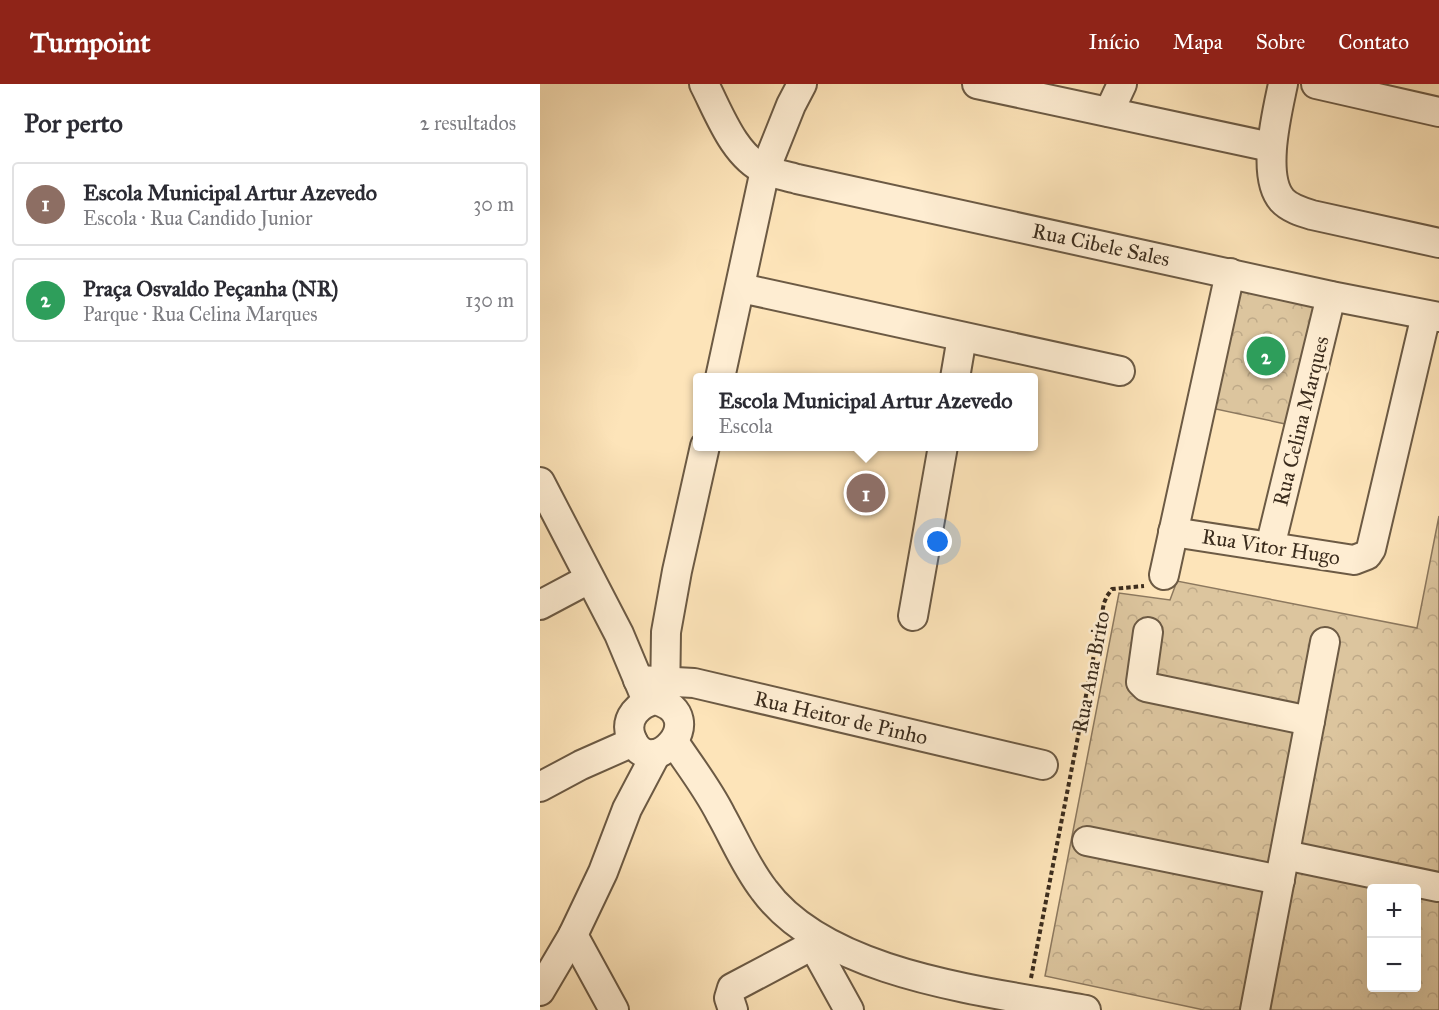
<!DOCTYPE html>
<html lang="pt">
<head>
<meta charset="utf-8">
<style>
	body { margin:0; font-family:"IM FELL Great Primer",serif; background:#f2f2f3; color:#2b2b33 }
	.controls { position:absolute; right:18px; bottom:18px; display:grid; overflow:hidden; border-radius:6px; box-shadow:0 6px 24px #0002 }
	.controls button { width:54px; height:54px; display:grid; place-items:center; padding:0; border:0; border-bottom:2px solid #e1e1e2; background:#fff; color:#2b2b33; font:30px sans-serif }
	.you { position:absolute; left:398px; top:458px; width:21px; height:21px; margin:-15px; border:4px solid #fff; border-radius:50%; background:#1a73e8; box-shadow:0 0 0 9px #1a73e833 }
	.badge { display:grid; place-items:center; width:39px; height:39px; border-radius:50%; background:#8f2418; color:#fff; font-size:20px; font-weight:700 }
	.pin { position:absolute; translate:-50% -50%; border:3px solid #fff; box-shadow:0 2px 6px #0006 }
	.popup { position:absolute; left:153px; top:289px; width:345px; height:78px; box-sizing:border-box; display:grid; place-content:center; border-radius:6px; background:#fff; filter:drop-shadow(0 2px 4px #0005); font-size:20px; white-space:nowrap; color:#7c7c81 }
	.popup b { font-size:22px; color:#2b2b33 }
	.popup::after { content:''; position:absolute; left:50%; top:100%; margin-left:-12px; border:12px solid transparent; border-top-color:#fff }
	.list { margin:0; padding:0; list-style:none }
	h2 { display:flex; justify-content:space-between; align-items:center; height:78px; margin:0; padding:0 24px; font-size:26px }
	h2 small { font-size:20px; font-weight:400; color:#7c7c81 }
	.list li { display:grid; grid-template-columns:39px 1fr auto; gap:18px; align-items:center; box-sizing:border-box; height:84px; margin:0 12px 12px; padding:0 12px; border:2px solid #e1e1e2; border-radius:6px }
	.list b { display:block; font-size:22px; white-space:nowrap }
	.list p { margin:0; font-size:20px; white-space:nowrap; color:#7c7c81 }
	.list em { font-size:20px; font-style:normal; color:#7c7c81 }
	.map { position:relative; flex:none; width:899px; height:926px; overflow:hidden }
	header { display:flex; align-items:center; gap:36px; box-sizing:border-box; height:84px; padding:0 30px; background:#8f2418; color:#fff }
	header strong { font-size:28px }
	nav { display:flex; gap:33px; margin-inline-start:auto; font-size:21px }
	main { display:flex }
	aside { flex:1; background:#fff }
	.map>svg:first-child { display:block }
	.park { fill:url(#park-crowns); stroke:#8c785e; stroke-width:1.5; fill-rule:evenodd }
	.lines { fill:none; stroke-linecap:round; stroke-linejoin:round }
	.minor-casing { stroke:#6c5a44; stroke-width:32 }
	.path { stroke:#3b2c1d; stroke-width:4; stroke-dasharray:4.5 3; stroke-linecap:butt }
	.minor { stroke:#feedd2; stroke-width:28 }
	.labels { text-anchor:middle; stroke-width:5; stroke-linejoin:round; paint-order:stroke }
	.street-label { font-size:21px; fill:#3b2c1d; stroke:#feedd2 }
</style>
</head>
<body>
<header>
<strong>Turnpoint</strong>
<nav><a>Início</a><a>Mapa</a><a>Sobre</a><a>Contato</a></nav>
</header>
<main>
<aside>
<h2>Por perto<small>2 resultados</small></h2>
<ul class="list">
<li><span class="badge" style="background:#8d6e63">1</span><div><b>Escola Municipal Artur Azevedo</b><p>Escola · Rua Candido Junior</p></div><em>30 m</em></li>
<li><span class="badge" style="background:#2e9e5b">2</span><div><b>Praça Osvaldo Peçanha (NR)</b><p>Parque · Rua Celina Marques</p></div><em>130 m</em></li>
</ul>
</aside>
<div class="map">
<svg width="899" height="926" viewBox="0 0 899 926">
	<defs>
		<pattern id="park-crowns" width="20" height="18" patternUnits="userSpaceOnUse" patternTransform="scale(1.5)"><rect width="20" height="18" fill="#dcc59e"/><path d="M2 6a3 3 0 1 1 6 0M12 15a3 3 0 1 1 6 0" fill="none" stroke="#bea988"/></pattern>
	</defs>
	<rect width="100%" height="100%" fill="#fde4b9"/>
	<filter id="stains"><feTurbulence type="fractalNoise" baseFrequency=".00333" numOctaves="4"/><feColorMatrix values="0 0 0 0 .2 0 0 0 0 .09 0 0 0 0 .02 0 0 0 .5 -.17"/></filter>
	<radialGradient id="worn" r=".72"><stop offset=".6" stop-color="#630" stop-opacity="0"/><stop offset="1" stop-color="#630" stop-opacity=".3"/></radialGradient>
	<!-- park -->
	<g class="park">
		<path d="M698,201L782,220L755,342L671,324Z"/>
		<path d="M899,432V926H664L505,892L579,509L630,516L637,497L877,544ZM832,804H876V904H832Z"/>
	</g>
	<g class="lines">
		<defs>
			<g id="minor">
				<path d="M164,0C179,29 194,72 225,86C235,90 247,92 257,95L791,212L899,233"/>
				<path d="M437,0L731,63"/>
				<path d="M743,0C737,29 721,92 742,116C749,124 762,128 772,131L899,159"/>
				<path d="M776,0L899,28"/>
				<path d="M569,28L582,0"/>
				<path d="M201,204L580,287"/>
				<path d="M180,294L225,86L251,21L262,0"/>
				<path d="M415,294L422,253"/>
				<path d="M0,398L79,550L105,612"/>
				<path d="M633,448L814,476L827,471L831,465L886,231"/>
				<path d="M730,463L791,212"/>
				<path d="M624,491L690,189"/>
				<path d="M0,521L49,495"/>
				<path d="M373,532L403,362"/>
				<path d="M608,548L601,598L606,603L770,637"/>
				<path d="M98,596L154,599L503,681"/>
				<path d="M116,616C173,633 109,702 91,653C84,634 99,619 116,616Z"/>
				<path d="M125,618L126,548L137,487L165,362"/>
				<path d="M134,658C150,682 168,705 181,731C195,756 206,783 224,806C287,892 447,907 546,926"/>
				<path d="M0,703L41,681L93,658"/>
				<path d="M547,757L740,796"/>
				<path d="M745,771L898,803"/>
				<path d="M33,851L74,926"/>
				<path d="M275,854L273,861L309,926"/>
				<path d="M0,907L33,851L63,788L87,725L116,670"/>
				<path d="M193,926L189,914L192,904L273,861"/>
				<path d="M715,926L785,558"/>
			</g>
		</defs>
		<!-- minor casing -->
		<use href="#minor" class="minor-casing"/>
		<!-- path -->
		<path class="path" d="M491,894L564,519L567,512L572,505L604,502"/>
		<!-- minor -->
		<use href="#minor" class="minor"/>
	</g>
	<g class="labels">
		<!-- street labels -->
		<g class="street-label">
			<text transform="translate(561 161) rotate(12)" y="7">Rua Cibele Sales</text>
			<text transform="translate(761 337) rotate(-76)" y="7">Rua Celina Marques</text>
			<text transform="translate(731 463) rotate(9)" y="7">Rua Vitor Hugo</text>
			<text transform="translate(551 588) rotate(-79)" y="7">Rua Ana Brito</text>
			<text transform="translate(301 634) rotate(13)" y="7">Rua Heitor de Pinho</text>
		</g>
	</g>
	<rect width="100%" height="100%" filter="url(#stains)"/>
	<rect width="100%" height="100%" fill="url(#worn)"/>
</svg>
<div class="controls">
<button>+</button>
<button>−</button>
</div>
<div class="you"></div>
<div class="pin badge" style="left:326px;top:409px;background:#8d6e63">1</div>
<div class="popup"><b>Escola Municipal Artur Azevedo</b>Escola</div>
<div class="pin badge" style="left:726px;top:272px;background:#2e9e5b">2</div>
</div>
</main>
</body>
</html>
